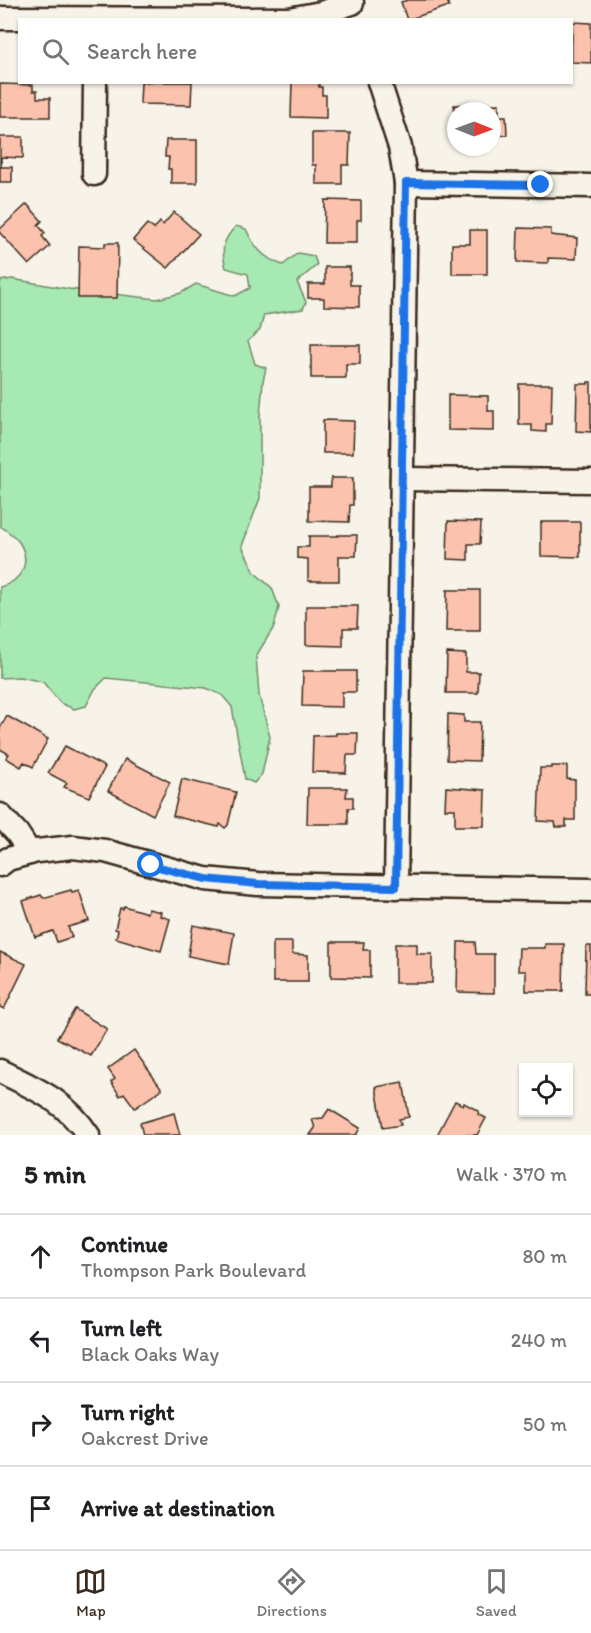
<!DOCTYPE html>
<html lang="en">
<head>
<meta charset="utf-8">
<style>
	body { margin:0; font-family:Itim,sans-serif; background:#f2f2f2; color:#202124 }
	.controls { position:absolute; right:18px; bottom:18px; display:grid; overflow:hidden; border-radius:0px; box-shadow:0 2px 4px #0004 }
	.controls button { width:54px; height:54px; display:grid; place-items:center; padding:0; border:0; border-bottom:2px solid #e0e0e0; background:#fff; color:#202124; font:30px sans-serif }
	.compass { position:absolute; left:447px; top:102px; width:54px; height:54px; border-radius:50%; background:#fff; box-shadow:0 2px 4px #0004; rotate:91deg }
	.stop { position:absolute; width:18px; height:18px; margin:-14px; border:4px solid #1a73e8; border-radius:50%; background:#fff }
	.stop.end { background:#1a73e8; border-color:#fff; box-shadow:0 2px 6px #0008 }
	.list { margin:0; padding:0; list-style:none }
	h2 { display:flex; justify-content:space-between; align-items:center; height:78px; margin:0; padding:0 24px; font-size:26px }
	h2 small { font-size:20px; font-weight:400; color:#757577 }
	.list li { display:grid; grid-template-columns:39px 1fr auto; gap:18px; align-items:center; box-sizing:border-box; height:84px; padding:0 24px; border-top:2px solid #e0e0e0 }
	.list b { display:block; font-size:22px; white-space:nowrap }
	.list p { margin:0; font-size:20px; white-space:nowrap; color:#757577 }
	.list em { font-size:20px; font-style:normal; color:#757577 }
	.icon { flex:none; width:33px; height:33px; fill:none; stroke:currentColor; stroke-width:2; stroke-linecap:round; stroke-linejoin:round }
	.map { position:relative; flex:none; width:591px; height:1135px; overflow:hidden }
	.search { position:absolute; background:#fff; box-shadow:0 2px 4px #0004; left:18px; right:18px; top:18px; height:66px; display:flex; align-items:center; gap:15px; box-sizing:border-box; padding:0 21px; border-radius:0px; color:#757577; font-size:22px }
	.sheet { height:414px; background:#fff }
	nav { display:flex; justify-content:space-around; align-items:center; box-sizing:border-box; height:84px; border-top:2px solid #e0e0e0; background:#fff; font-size:16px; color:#757577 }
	nav a { display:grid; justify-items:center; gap:3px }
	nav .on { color:#3b2a1e }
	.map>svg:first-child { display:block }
	.green { fill:#a7e9b2; stroke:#718a68; stroke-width:1.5 }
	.building { fill:#fbc3ae; stroke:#3b2a1e; stroke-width:1.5 }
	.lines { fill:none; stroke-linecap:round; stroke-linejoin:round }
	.minor-casing { stroke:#3b2a1e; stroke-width:27 }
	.minor { stroke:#f7f3e8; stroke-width:22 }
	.route { stroke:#1a73e8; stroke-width:8 }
</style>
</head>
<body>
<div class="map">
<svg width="591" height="1135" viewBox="0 0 591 1135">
	<rect width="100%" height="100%" fill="#f7f3e8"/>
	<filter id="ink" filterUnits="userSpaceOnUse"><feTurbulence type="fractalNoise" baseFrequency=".0167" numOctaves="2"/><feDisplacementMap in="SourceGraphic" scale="12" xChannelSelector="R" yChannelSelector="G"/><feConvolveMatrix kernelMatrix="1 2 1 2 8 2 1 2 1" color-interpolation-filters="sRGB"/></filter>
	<g filter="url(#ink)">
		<!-- green -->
		<path class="green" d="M236,226L246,229C254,247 264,259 283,265L298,253L314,256L317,265L297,282L306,302L303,309L264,315L260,330L248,341L255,364L266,368L263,381L260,416V498L242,546L255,573L272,588L279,607L274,627L256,656L259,695L270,737L262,774L254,783L245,779L232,707L222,695L206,688L106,678L95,689L86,706L74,709L60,703L43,682L20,677L0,678V587C22,581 32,562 19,542C15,536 6,530 0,526V281L12,279L69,289L157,299L181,293L196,284L235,296L250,288L248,274L226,268C221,249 222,241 236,226Z"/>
		<!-- building -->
		<g class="building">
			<path d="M408,0H447L449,6L407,20L401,2Z"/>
			<path d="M572,22L591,23V63L572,62Z"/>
			<path d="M141,82H192L191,105L140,104Z"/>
			<path d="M292,82H319V87H322V95H326V118L291,117Z"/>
			<path d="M0,84L33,85V91H37V98H50V117H0Z"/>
			<path d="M499,104V116H506L507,135L492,136V111H456V133H454V105Z"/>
			<path d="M312,133H350L349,165H342V184H316V165H312Z"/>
			<path d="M0,137H23V158L1,157V167H12V182H0Z"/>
			<path d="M166,140H197V183H171V169H168L169,157H165Z"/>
			<path d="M325,200L361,201V220H357V243H324Z"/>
			<path d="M27,204L42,221L38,225L45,233L42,236L50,246L29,265L0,233V229Z"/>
			<path d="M174,212L199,234L168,268L133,240L147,224L154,229L160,222L163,225Z"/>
			<path d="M518,228L551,229V235L577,238L576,259L548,258V263L517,262Z"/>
			<path d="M470,230H487V274H452V244H470Z"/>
			<path d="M105,243H118L117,298H78L79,246L105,247Z"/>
			<path d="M325,267H350V285H359V307L324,306V298H308V284H325Z"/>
			<path d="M311,345H360V364H346V378H311Z"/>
			<path d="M588,382H591V432L576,431L577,384H588Z"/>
			<path d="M519,384H552L551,424H546V432L532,431V425H519Z"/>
			<path d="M448,395L488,396V411H494V431L448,430Z"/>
			<path d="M323,420L354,421L353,453H323Z"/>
			<path d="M331,478H353V505H350L349,522L309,521V487H331Z"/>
			<path d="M448,521L481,522L480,544H468V560L447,559Z"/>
			<path d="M541,522H580V557L541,556Z"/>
			<path d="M338,535H357L356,556H339V581H308V559L297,558V547H309V536H338Z"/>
			<path d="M447,590H480V631H446Z"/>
			<path d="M306,606H358L357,628H343V646L306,645Z"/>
			<path d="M447,653L466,654V672H479L478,693H446Z"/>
			<path d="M303,671H356V692H342V707L302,706Z"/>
			<path d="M448,714L464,715V722H480L479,761L447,760Z"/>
			<path d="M7,716L48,739L33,767L24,762L21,767L6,758L9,754L0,749V728Z"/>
			<path d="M336,733H358L357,755H347L346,773L312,772L313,736L336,735Z"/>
			<path d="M65,746L105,767L89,797L64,787L67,783L48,773Z"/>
			<path d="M125,759L170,782L153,815L108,791Z"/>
			<path d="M552,766H567V779L575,780V820H566V827H556L555,822L538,821L540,768H552Z"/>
			<path d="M182,779L236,792L228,825L225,828L220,824L219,827L173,816Z"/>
			<path d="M446,787L485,790L484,826H455V809H445Z"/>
			<path d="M308,788H347L346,797H353V808H348V824H307Z"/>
			<path d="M71,890L72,892L79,890L89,921L68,927L72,937L57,942L53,931L35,937L23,901L41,895L43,898Z"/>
			<path d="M124,906L147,913L148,909L161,912L160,916L170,919L161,951L116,938L118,930L115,929L120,908L123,909Z"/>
			<path d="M193,925L234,933L229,964L188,956Z"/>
			<path d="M273,942H292V954L308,955V982H273Z"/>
			<path d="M331,942H364L363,950H370V978L331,977Z"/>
			<path d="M458,942H475L476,954H494V993L457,992Z"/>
			<path d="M395,944H417V954H432V983H395Z"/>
			<path d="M545,944H564L563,991H526V971H518L519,948H545Z"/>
			<path d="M586,946H591V994H585Z"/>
			<path d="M0,952L26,964L4,1009L0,1007Z"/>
			<path d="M75,1009L107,1029L91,1056L57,1038Z"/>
			<path d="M134,1050L162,1089L135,1108L124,1093L120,1096L111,1082L115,1079L108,1069Z"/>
			<path d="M403,1082L409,1117L399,1119L401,1125L383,1128L376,1087Z"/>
			<path d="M455,1101L463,1105L464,1103L479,1111L478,1114L486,1118L477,1135H437Z"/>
			<path d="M329,1109L360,1128L356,1135H310L315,1128L312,1119L323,1118Z"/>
			<path d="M174,1113L180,1135H143L140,1123Z"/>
		</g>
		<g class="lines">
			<defs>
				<g id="minor">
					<path d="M0,18L289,19L321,13L352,3"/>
					<path d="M379,82L400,147L406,183L396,887"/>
					<path d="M94,174L95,82"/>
					<path d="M406,183L591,186"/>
					<path d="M402,479L591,481"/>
					<path d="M0,815L17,833L30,853"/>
					<path d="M0,865L8,859L37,851L73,847L105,851L205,879L258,884L591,890"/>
					<path d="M0,1071C36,1089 65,1100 88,1135"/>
				</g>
			</defs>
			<!-- minor casing -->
			<use href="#minor" class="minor-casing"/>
			<!-- minor -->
			<use href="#minor" class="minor"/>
		</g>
	</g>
	<g class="lines" filter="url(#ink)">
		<!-- route -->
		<path class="route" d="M151,865L206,879L258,884L396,887L406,183L541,185"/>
	</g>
</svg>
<div class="controls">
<button><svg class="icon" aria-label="locate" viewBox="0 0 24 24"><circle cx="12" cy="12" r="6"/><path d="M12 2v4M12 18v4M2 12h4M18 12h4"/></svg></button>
</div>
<svg class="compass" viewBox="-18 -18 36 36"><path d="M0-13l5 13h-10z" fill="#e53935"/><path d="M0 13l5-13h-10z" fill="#757577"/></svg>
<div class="stop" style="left:151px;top:865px"></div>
<div class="stop end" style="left:541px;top:185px"></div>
<div class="search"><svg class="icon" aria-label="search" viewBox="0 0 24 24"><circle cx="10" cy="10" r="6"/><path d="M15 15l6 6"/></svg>Search here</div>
</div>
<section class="sheet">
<h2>5 min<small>Walk · 370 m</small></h2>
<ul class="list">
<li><svg class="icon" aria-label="ahead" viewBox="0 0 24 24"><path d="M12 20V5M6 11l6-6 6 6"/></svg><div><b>Continue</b><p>Thompson Park Boulevard</p></div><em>80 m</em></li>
<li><svg class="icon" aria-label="left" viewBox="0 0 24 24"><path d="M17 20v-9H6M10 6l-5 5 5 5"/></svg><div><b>Turn left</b><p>Black Oaks Way</p></div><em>240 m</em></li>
<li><svg class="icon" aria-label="right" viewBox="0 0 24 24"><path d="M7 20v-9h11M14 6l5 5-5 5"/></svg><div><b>Turn right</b><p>Oakcrest Drive</p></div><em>50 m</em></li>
<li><svg class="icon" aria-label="arrive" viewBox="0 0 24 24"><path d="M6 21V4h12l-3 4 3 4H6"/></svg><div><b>Arrive at destination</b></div></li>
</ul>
</section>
<nav>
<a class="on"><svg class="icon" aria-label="map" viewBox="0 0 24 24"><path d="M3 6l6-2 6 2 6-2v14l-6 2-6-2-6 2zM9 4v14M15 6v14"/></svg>Map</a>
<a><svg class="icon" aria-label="directions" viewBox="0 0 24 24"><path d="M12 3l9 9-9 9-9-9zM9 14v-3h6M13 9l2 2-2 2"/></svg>Directions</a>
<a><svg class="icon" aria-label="saved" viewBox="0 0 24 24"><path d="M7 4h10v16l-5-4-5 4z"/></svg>Saved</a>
</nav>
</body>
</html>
